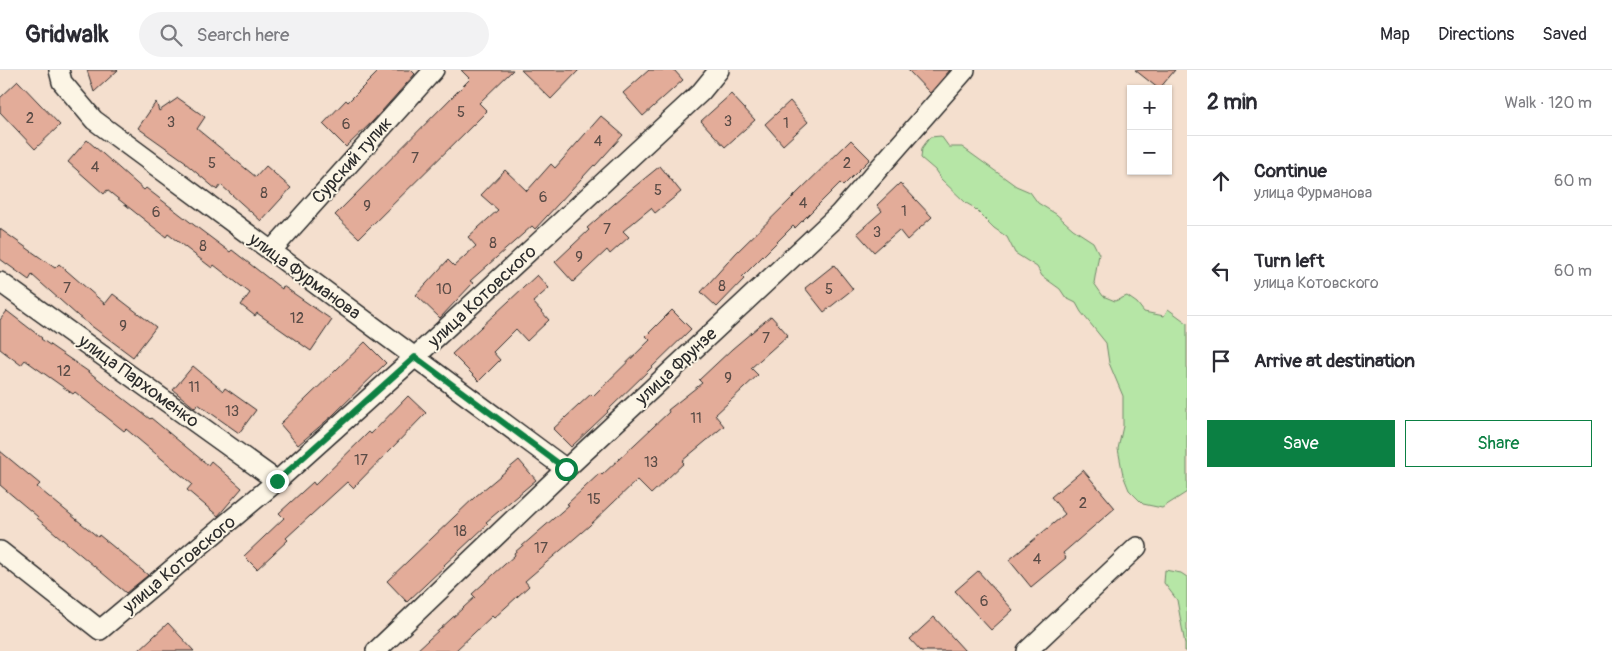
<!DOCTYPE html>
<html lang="en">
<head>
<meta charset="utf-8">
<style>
	body { margin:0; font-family:Pangolin,sans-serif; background:#f2f2f3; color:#2b2b33 }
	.controls { position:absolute; right:15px; top:15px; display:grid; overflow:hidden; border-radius:0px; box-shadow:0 1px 4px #0004 }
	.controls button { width:45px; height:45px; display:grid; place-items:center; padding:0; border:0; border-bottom:1px solid #e1e1e2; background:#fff; color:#2b2b33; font:25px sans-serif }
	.stop { position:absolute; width:15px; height:15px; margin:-11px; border:4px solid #0b8043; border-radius:50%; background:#fff }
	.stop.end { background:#0b8043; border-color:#fff; box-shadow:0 1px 5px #0008 }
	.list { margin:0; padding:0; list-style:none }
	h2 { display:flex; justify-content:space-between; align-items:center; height:65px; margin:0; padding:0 20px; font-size:21px }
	h2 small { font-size:16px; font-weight:400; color:#7c7c81 }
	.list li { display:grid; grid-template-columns:32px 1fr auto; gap:15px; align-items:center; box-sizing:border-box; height:90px; padding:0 20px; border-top:1px solid #e1e1e2 }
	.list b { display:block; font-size:19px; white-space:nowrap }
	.list p { margin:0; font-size:16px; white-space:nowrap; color:#7c7c81 }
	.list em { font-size:16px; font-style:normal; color:#7c7c81 }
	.actions { display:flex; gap:10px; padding:15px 20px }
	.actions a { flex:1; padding:11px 0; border:1px solid #0b8043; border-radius:0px; text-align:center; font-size:18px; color:#0b8043 }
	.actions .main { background:#0b8043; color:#fff }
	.icon { flex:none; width:28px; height:28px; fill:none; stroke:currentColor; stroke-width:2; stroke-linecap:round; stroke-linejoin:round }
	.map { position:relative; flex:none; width:1187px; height:581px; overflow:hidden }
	header { display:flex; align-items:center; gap:30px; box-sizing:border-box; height:70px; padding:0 25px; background:#fff; border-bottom:1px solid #e1e1e2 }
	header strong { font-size:24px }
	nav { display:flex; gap:28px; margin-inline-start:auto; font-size:18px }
	.search { width:350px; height:45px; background:#f2f2f3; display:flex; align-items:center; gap:12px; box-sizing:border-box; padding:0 18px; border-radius:28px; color:#7c7c81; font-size:19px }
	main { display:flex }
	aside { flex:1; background:#fff }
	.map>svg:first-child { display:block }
	.green { fill:#b6e6a6; stroke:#708868 }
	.building { fill:#e3ac99; stroke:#2b2b2b }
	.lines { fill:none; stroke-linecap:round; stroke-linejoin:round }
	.minor-casing { stroke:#2b2b2b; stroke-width:22 }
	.minor { stroke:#fcf5e5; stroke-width:19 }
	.route { stroke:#0b8043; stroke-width:6 }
	.labels { text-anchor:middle; stroke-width:4; stroke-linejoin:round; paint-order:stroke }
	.number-label { font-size:15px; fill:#594b46 }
	.street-label { font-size:18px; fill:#2b2b2b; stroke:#fcf5e5 }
</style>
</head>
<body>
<header>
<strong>Gridwalk</strong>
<div class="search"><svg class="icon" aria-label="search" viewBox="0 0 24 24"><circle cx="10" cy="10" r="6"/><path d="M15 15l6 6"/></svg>Search here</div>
<nav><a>Map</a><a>Directions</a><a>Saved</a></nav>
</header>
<main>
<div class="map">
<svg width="1187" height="581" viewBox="0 0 1187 581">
	<rect width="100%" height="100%" fill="#f4dfce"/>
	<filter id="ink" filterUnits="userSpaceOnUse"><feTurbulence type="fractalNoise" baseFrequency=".02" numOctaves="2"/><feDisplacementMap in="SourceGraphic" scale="10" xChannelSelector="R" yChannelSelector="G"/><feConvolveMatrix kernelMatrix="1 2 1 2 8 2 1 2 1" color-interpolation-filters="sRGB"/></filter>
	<g filter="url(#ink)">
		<!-- green -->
		<g class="green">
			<path d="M941,66L949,77H962L1016,116L1030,122L1038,133L1056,144L1073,159L1093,172L1099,184L1094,213L1103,226L1115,231L1127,226L1137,233L1144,242L1164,246L1168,239L1187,253V422L1162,438L1143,434L1129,420L1123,405L1118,379L1123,356V326L1109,293L1106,273L1081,242L1076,233L1066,228L1060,219L1042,206L1037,197L1015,183L1007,167L994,158L973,137L966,133L941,109L935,100L921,88L922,78L930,67Z"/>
			<path d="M1165,500L1181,503L1187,507V581H1185V574L1177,530L1164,513Z"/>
		</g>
		<!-- building -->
		<g class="building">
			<path d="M87,0H118L94,22Z"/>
			<path d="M380,0H411L415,4L373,51L346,77L323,54L346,30L348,32Z"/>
			<path d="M461,0H513L479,33L487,41L359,168L335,145L470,9Z"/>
			<path d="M521,0H579L551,29Z"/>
			<path d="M649,0H674L683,10L643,46L623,23Z"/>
			<path d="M908,0H950L930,23Z"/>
			<path d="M1135,0H1175L1159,19Z"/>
			<path d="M18,11L60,55L35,79L0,42V28Z"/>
			<path d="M731,24L755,50L725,77L701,51Z"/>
			<path d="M178,28L205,47L197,59L256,107L266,96L291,118L261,151L221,115L217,120L185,93L186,92L138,58L156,32L159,41Z"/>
			<path d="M790,31L808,52L783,75L765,54Z"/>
			<path d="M601,46L623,65L595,96L594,95L535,159L532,156L470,211L473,213L440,248L416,225L448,190L454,196L476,176L468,167L498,140L481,125L505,100L527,121L551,94L555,98Z"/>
			<path d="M87,70L144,120L146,118L194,155L230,182L232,180L282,219L283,216L332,250L311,281L257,243L255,246L241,235L250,223L214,195L212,198L168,164L166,167L107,120L104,124L68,92Z"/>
			<path d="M851,70L870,89L843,116L840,113L795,158L793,156L742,207L744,209L717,237L701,222L736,183Z"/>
			<path d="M660,96L681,122L655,143L651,138L623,161L629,167L610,184L607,180L573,212L555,192L589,160L587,158L623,126Z"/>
			<path d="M900,113L932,147L907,170L899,160L874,182L857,163L882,141L877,135Z"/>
			<path d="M0,159L55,198L59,194L105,234L113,224L156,257L133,287L78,246L32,205L29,210L0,189Z"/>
			<path d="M834,195L853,219L824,242L805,218Z"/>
			<path d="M537,205L549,218L533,232L549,250L527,271L516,259L493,282L500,290L479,311L452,284Z"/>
			<path d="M672,240L691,259L607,341L608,342L571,377L553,359L591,324L593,326L650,270L646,266Z"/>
			<path d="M7,241L42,268L41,269L89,302L150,349L151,348L208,395L211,391L242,418L218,446L187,420L192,414L126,359L124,361L75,322L73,324L25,290L21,295L0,279V250Z"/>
			<path d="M771,246L788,265L751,298L758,305L715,345L724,356L682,391L684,393L651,424L637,410L589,456L525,511L529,516L494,548L492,546L455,581H416L475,527L472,524L515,485L514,483L569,435L567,434L600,403L602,405L669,342L668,340L702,313L699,310L732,279Z"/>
			<path d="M365,272L386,293L332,346L298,375L280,354Z"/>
			<path d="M193,296L223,321L225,318L256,340L239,363L198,334L195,338L173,320Z"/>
			<path d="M408,326L426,343L353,418L347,412L286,468L288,470L257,499L244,486L284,448L279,443L313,412L315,415L369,362L371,364Z"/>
			<path d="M0,381L40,414L37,417L98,467L99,465L148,505L147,506L126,523L37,448L38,447L0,415Z"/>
			<path d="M519,390L536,410L486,452L488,454L444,495L445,496L407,532L387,511L476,426Z"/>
			<path d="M1083,400L1115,438L1063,483L1066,488L1031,517L1009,490L1065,444L1051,427Z"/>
			<path d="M978,501L1013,540L991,560L955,521Z"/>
			<path d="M934,547L965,581H921L910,569Z"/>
			<path d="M168,553L194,581H138Z"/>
		</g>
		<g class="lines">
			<defs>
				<g id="minor">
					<path d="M59,0L62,12L94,50L566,399"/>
					<path d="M271,181L434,0"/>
					<path d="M0,212L277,411"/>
					<path d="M0,481L100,560L277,411L415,287L701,22L719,0"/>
					<path d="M376,581L566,399L839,144L965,0"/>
					<path d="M1027,581L1137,477"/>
				</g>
			</defs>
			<!-- minor casing -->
			<use href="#minor" class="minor-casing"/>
			<!-- minor -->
			<use href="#minor" class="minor"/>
		</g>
	</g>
	<g class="lines" filter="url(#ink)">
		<!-- route -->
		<path class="route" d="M277,411L415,287L566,399"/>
	</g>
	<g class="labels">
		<!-- number labels -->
		<g class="number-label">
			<text x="461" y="47">5</text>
			<text x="30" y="53">2</text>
			<text x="728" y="56">3</text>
			<text x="171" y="57">3</text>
			<text x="786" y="58">1</text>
			<text x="346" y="59">6</text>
			<text x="598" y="76">4</text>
			<text x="415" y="93">7</text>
			<text x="212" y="98">5</text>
			<text x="847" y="98">2</text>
			<text x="95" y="102">4</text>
			<text x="658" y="125">5</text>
			<text x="264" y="128">8</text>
			<text x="543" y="132">6</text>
			<text x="803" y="138">4</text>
			<text x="367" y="141">9</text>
			<text x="904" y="146">1</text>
			<text x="156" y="147">6</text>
			<text x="607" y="164">7</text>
			<text x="877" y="167">3</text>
			<text x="493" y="178">8</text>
			<text x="203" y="181">8</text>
			<text x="579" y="192">9</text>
			<text x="722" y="221">8</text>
			<text x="67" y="223">7</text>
			<text x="444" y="224">10</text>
			<text x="829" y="224">5</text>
			<text x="297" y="253">12</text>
			<text x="123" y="261">9</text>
			<text x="766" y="273">7</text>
			<text x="64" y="306">12</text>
			<text x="728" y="313">9</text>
			<text x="194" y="322">11</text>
			<text x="232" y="346">13</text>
			<text x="696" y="353">11</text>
			<text x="361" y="395">17</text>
			<text x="651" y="397">13</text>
			<text x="594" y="434">15</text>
			<text x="1083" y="438">2</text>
			<text x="460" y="466">18</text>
			<text x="541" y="483">17</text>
			<text x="1037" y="494">4</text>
			<text x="984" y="536">6</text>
		</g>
		<!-- street labels -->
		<g class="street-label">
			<text transform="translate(352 90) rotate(-48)" y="6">Сурский тупик</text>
			<text transform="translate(305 206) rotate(36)" y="6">улица Фурманова</text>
			<text transform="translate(482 226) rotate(-43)" y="6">улица Котовского</text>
			<text transform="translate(676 296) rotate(-43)" y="6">улица Фрунзе</text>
			<text transform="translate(139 311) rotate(36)" y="6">улица Пархоменко</text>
			<text transform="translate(179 494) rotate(-40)" y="6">улица Котовского</text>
		</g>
	</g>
</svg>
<div class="controls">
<button>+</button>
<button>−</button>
</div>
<div class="stop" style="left:566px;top:399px"></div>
<div class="stop end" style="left:277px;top:411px"></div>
</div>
<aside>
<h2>2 min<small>Walk · 120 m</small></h2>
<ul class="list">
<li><svg class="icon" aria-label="ahead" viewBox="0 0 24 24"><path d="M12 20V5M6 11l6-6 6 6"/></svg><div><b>Continue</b><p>улица Фурманова</p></div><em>60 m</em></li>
<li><svg class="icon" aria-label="left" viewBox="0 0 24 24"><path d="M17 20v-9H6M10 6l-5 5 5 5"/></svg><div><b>Turn left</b><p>улица Котовского</p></div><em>60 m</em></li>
<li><svg class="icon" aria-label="arrive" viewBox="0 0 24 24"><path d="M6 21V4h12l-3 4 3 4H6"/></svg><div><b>Arrive at destination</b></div></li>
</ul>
<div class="actions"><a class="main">Save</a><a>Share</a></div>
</aside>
</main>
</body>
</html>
